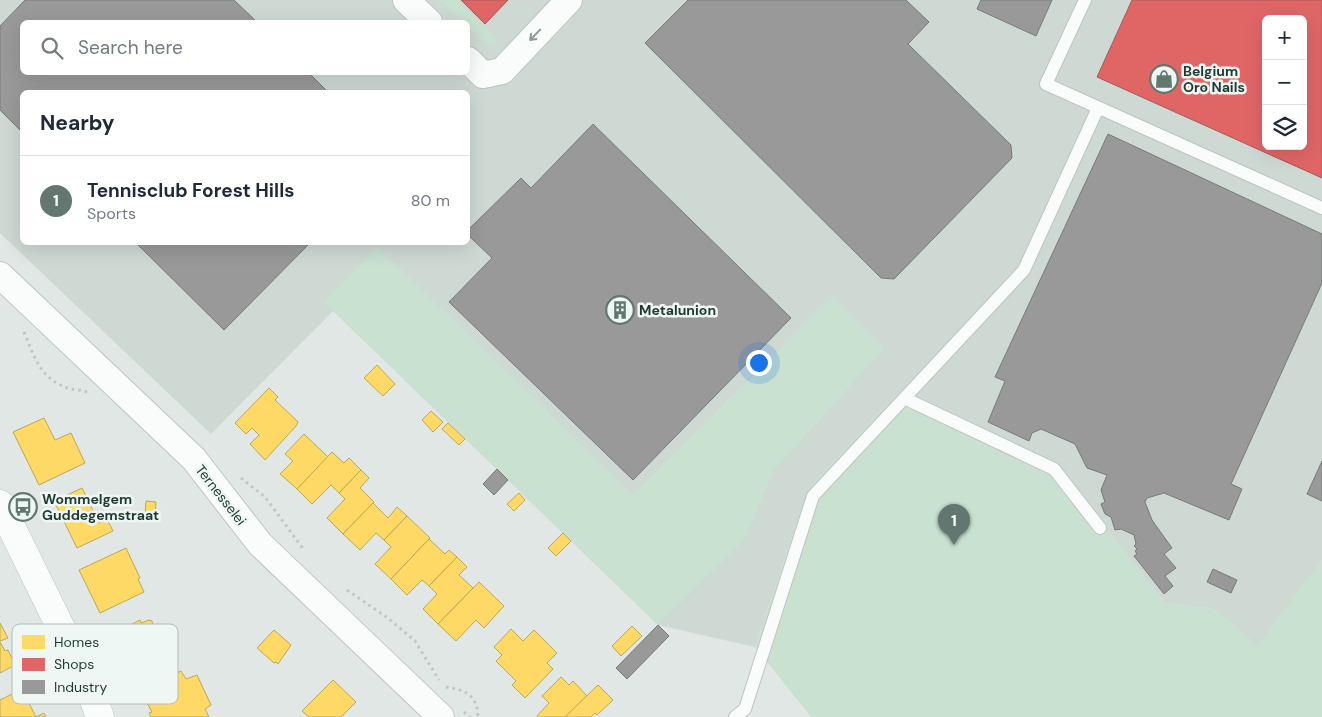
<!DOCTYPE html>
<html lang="en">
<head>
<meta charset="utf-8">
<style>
	body { margin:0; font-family:"DM Sans",sans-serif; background:#f6f6f7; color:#1f2937 }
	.controls { position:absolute; right:15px; top:15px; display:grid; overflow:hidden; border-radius:8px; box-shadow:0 5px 20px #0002 }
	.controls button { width:45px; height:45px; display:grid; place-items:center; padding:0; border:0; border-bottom:1px solid #e0e1e3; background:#fff; color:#1f2937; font:25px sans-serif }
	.you { position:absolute; left:758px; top:362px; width:18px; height:18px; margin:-12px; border:4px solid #fff; border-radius:50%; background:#1a73e8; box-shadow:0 0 0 8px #1a73e833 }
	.badge { display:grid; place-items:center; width:32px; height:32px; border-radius:50%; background:#637771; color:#fff; font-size:16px; font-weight:700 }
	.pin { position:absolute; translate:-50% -41px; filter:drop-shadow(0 1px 2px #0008) }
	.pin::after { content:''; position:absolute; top:26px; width:18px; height:15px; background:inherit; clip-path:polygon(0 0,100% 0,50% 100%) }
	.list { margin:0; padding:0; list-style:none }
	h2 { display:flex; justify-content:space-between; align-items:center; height:65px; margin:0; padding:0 20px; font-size:21px }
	h2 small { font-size:16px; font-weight:400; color:#747a83 }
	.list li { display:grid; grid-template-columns:32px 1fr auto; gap:15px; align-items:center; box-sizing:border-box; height:90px; padding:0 20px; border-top:1px solid #e0e1e3 }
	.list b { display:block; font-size:19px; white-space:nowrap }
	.list p { margin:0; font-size:16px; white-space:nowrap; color:#747a83 }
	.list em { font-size:16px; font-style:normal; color:#747a83 }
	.icon { flex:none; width:28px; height:28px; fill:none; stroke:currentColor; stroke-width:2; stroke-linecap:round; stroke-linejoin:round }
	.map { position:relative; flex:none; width:1322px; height:717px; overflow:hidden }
	.search { position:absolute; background:#fff; box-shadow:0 5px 20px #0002; left:20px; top:20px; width:450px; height:55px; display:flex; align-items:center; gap:12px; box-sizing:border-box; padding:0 18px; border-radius:8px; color:#747a83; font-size:19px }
	.panel { position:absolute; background:#fff; box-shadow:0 5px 20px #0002; left:20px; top:90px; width:450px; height:155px; border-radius:8px }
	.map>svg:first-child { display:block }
	.built { fill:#ced9d4; fill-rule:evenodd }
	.green { fill:#c9e1d1 }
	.homes { fill:#ffd966; stroke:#bca957 }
	.shops { fill:#e06666; stroke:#a65957; fill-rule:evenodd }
	.industry { fill:#999; stroke:#747c7a }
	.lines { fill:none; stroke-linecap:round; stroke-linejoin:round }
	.lane-casing { stroke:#bec4c1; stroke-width:14 }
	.street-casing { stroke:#bec4c1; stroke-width:28 }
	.secondary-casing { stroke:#bdc5c2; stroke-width:29 }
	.path { stroke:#bfc7c5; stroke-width:3; stroke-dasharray:2.5 4; stroke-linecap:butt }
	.lane { stroke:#fafbfb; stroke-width:12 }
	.street { stroke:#fafbfb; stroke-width:26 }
	.secondary { stroke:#fafbfb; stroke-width:28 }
	.oneway { stroke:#8c9a97 }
	.labels { text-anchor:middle; stroke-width:5; stroke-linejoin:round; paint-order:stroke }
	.poi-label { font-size:14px; font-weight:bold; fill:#1f3a33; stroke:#eef7f3; text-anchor:start }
	.street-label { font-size:14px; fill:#1f3a33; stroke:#eef7f3 }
	.key { fill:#eef7f3; stroke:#b0beb9; stroke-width:1 }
	.key-label { font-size:14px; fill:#1f3a33 }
</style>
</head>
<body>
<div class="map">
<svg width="1322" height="717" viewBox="0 0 1322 717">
	<rect width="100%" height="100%" fill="#e1e7e4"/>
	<!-- built -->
	<path class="built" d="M0,0H1322V561L1263,650L1214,609L1165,603L1057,468L809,487L755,647L658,625L333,311L211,434L0,233ZM1266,19H1303V146H1266ZM22,22H468V72H22ZM22,92H468V242H22Z"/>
	<!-- green -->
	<g class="green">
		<path d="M440,0H457L499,41L487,45L468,26V22H464Z"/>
		<path d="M378,247L633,495L832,297L884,349L774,470L744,540L658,625L324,302Z"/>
		<path d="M899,392L1057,468L1165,603L1214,609L1258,645L1322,559V717H811L755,647L809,487Z"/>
	</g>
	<!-- homes -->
	<g class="homes">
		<path d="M377,365L395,384L383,396L364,378Z"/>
		<path d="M269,388L278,397L275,400L298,422L296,426L265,460L250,444L259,435L252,428L246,434L235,423Z"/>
		<path d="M431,411L443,422L433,432L422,420Z"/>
		<path d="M44,418L55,440L71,433L85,463L39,485L13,432Z"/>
		<path d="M448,423L465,439L459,445L442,429Z"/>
		<path d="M304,434L328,457L297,489L280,474L293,461L285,454Z"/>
		<path d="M332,452L344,463L349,458L361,470L339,493L331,485L312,504L297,489Z"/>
		<path d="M361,470L369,478L360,488L374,502L343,534L327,518L345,499L339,493Z"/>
		<path d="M82,488L99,523L107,519L113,531L77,548L54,501Z"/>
		<path d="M519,493L525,500L514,511L507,504Z"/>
		<path d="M146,501L156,502L155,514H145Z"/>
		<path d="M373,503L388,518L397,507L407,516L384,540L376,533L360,550L343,534Z"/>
		<path d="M407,516L430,538L391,579L375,564L391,547L384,540Z"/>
		<path d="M563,533L571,541L556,556L548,548Z"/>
		<path d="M429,539L445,554L449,550L457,557L429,586L422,580L407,595L391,579Z"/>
		<path d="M126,548L140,578L138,579L144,592L100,613L79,570Z"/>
		<path d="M457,557L467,567L459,575L473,588L438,624L423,609L437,594L429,586Z"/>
		<path d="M479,582L504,606L484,628L476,620L456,641L438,624Z"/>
		<path d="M140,620L141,623L149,620L152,621L154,631L147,635L157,654L166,649L173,663L134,681L110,635Z"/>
		<path d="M0,623L8,638L0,641Z"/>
		<path d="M632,626L642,636L621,656L612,646Z"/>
		<path d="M511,629L523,641L534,630L557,653L547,663L553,669L525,698L512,685L516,681L496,661L502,655L494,647Z"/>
		<path d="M274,630L291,645L278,664L276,662L274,663L257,648Z"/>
		<path d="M0,642L5,651L8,650L15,665L0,673Z"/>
		<path d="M181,671L186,679L197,675L211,705L205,709L209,717H151L149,713L152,712L146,701L174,684L170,676Z"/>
		<path d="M561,677L569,685L573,681L587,696L565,717H538L537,716L549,703L542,696Z"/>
		<path d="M333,680L356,702L341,717H309L302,711Z"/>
		<path d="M598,685L613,700L597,715L595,713L591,717H565Z"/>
		<path d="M22,689L36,717L44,713L46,717H0V700Z"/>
	</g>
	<!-- shops -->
	<g class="shops">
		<path d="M461,0H508L485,24Z"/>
		<path d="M1132,0H1322V178L1097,77ZM1266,19H1303V146H1266Z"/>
	</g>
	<!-- industry -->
	<g class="industry">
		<path d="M25,0H234L257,22H22V72H308L328,92H22V132L0,110V26Z"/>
		<path d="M688,0H906L929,22L908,44L1011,145L1012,158L894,279L881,278L645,43Z"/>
		<path d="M981,0H1052L1036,36L977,9Z"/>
		<path d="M593,124L791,318L633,480L449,302L492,258L468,235V230L521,178L531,188Z"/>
		<path d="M1108,134L1322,234V283L1231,484L1242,489L1229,520L1164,493L1147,498L1145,502L1152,520L1172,548L1164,554L1176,568L1165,576L1173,586L1164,594L1134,556L1137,554L1135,551L1137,549L1134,546L1136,544L1134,535L1121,529L1115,530L1111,517L1105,514L1101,504L1105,502L1101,490L1107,475L1087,468L1075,444L1041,429L1032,433L1029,441L988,422L1005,381L995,377Z"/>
		<path d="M135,242H311L224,330Z"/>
		<path d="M1322,461V501L1307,494Z"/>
		<path d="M497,469L508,480L494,495L483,484Z"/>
		<path d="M1213,569L1237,580L1231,593L1207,582Z"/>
		<path d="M658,625L669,636L627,679L616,668Z"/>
	</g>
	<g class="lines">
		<defs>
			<g id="lane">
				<path d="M1085,0L1046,84L1322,208"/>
				<path d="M906,399L1054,469L1100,528"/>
				<path d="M735,717L745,709L813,496L1024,270L1098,108"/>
			</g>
			<g id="street">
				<path d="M406,0L429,22"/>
				<path d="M468,60L483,75L502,71L569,0"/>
				<path d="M0,275L194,459L260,544L441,717"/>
			</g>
			<path id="secondary" d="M0,504L87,681L100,717"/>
		</defs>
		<!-- lane casing -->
		<use href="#lane" class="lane-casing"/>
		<!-- street casing -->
		<use href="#street" class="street-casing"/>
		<!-- secondary casing -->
		<use href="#secondary" class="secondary-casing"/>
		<!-- path -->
		<g class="path">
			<path d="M24,332C34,356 40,379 68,388C74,390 81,390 87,392"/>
			<path d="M241,478L265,497L304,550"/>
			<path d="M347,590L388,618L415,641L439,680"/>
			<path d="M446,687C466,690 477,695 478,717"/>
			<path d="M464,712L470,717"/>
		</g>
		<!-- lane -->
		<use href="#lane" class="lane"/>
		<!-- street -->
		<use href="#street" class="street"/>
		<!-- secondary -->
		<use href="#secondary" class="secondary"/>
	</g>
	<!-- one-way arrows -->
	<defs><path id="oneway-shaft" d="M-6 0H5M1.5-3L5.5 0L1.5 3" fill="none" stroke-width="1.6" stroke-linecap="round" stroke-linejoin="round" transform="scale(1.25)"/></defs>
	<use class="oneway" href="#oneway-shaft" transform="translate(535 35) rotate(134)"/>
	<!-- icons -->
	<defs>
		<symbol id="shop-ring" viewBox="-11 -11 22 22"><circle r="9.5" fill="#eef7f3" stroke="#637771" stroke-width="1.5"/><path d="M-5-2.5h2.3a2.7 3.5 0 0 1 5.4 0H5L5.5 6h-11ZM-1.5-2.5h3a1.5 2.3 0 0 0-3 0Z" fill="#637771"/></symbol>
		<symbol id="building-ring" viewBox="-11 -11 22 22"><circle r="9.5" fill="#eef7f3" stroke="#637771" stroke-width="1.5"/><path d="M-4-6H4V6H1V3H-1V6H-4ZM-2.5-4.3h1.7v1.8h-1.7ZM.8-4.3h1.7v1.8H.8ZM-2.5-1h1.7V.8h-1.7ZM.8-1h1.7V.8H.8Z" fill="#637771"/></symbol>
		<symbol id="bus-ring" viewBox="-11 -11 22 22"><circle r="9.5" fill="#eef7f3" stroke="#637771" stroke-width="1.5"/><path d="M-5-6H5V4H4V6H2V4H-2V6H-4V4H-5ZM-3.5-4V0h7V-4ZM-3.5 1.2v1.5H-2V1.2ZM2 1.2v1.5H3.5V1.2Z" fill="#637771"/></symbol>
	</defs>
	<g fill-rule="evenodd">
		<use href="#shop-ring" x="1148" y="63" width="32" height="32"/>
		<use href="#building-ring" x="604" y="294" width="32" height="32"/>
		<use href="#bus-ring" x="7" y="491" width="32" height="32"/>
	</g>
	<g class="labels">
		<!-- poi labels -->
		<g class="poi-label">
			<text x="1183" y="76">Belgium<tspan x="1183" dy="16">Oro Nails</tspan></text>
			<text x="639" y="315">Metalunion</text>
			<text x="42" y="504">Wommelgem<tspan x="42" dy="16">Guddegemstraat</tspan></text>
		</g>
		<!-- street labels -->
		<g class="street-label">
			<text transform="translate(221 495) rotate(52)" y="5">Ternesselei</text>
		</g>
	</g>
	<!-- legend -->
	<rect x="12" y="624" width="166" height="80" rx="8" class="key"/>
	<rect x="22" y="635" width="23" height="14" fill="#ffd966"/>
	<rect x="22" y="658" width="23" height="13" fill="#e06666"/>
	<rect x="22" y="680" width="23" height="14" fill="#999"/>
	<g class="key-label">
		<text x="54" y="647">Homes</text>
		<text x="54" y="669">Shops</text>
		<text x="54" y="692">Industry</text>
	</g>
</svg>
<div class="controls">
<button>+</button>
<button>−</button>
<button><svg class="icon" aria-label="layers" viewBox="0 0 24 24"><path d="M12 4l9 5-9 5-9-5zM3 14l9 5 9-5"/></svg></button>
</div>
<div class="you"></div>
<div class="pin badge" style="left:954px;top:545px">1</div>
<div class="search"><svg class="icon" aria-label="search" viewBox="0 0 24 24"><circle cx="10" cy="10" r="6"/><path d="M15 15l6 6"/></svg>Search here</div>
<section class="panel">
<h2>Nearby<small></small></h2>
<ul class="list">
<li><span class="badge">1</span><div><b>Tennisclub Forest Hills</b><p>Sports</p></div><em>80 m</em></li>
</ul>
</section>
</div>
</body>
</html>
